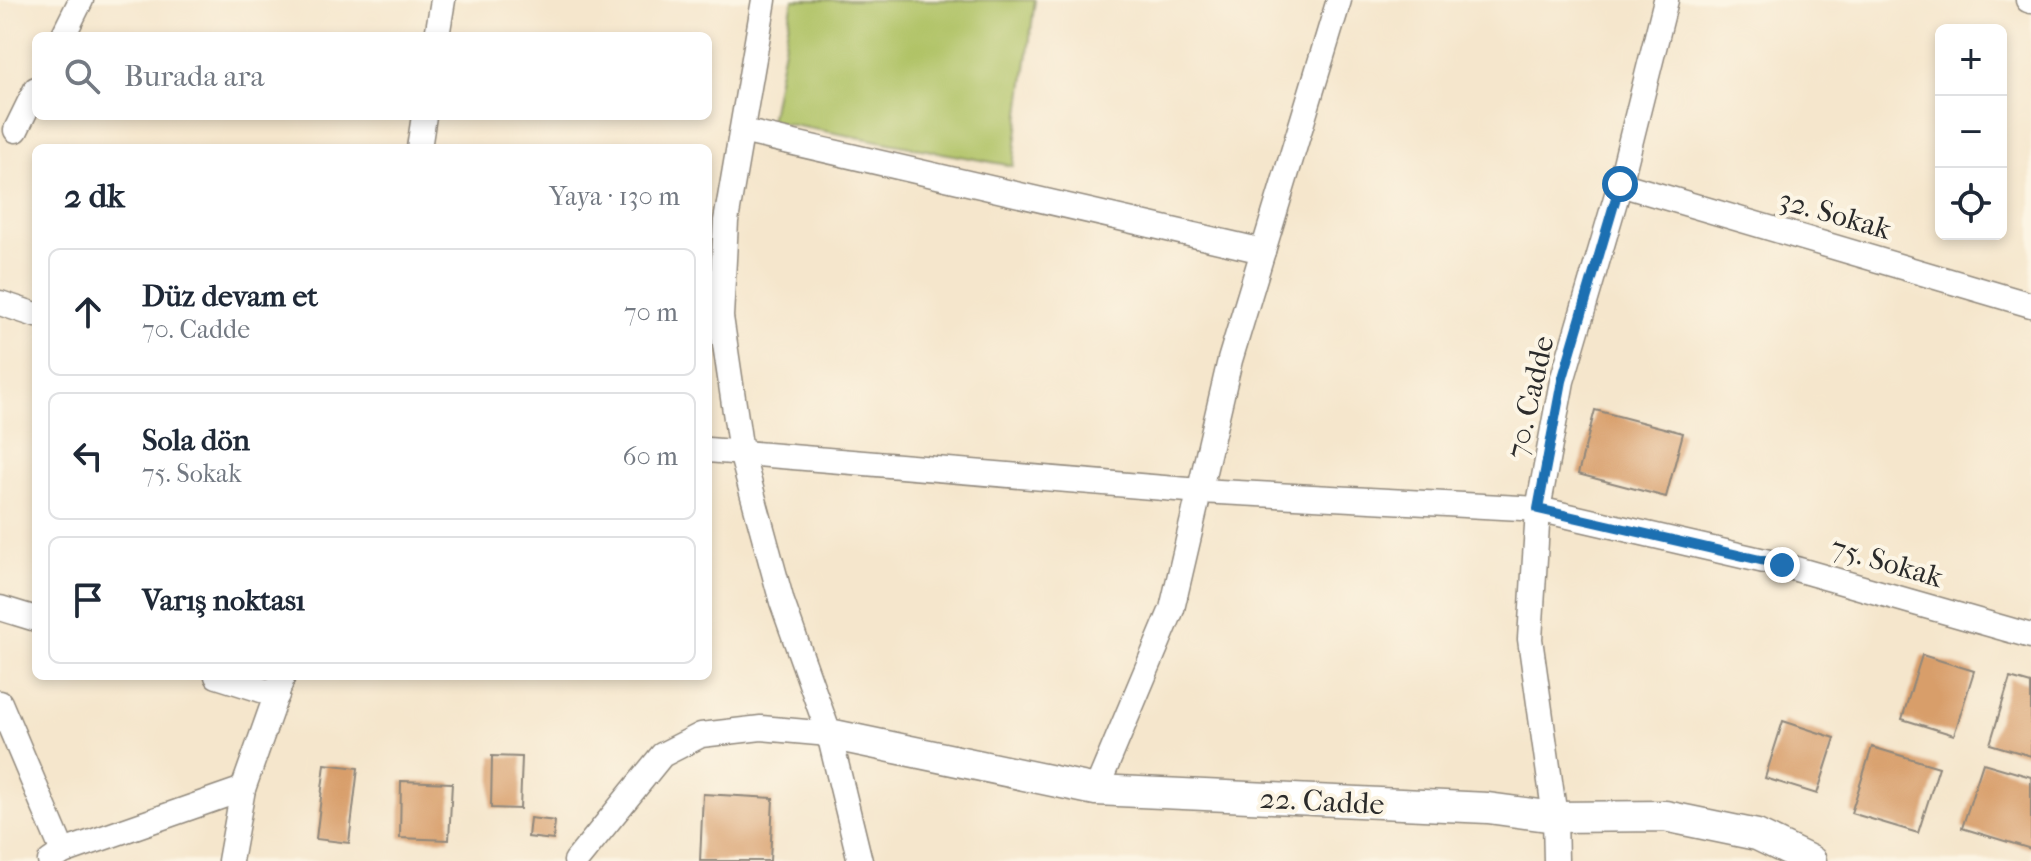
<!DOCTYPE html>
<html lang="tr">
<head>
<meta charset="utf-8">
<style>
	body { margin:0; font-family:"IM FELL French Canon",serif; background:#f2f2f3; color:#1f2937 }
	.controls { position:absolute; right:24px; top:24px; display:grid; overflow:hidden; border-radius:12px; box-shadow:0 4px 12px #0003 }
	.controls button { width:72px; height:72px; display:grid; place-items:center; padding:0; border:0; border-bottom:2px solid #e0e1e3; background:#fff; color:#1f2937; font:40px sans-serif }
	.stop { position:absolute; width:24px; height:24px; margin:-18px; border:6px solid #1f6fb2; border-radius:50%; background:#fff }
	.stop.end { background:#1f6fb2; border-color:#fff; box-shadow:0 2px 8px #0008 }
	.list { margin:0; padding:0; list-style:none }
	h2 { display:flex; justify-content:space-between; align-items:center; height:104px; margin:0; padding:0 32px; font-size:34px }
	h2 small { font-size:26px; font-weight:400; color:#747a83 }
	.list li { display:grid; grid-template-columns:52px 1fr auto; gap:24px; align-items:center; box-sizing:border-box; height:128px; margin:0 16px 16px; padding:0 16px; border:2px solid #e0e1e3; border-radius:12px }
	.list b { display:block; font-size:30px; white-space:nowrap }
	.list p { margin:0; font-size:26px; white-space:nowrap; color:#747a83 }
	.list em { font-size:26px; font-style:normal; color:#747a83 }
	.icon { flex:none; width:44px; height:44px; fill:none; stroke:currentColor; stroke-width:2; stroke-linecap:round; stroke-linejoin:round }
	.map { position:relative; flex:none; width:2031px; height:861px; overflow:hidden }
	.search { position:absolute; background:#fff; box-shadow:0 4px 12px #0003; left:32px; top:32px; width:680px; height:88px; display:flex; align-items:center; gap:20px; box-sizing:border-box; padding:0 28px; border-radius:12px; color:#747a83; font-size:30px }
	.panel { position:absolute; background:#fff; box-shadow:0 4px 12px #0003; left:32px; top:144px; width:680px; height:536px; border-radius:12px }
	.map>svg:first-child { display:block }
	.green { fill:#b0c366; stroke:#6e7748; stroke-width:2 }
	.building { fill:#d89e6b }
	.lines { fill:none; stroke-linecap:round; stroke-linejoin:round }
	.minor-casing { stroke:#90887c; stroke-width:27 }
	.tertiary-casing { stroke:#90887c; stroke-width:33 }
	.minor { stroke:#fff; stroke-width:24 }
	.tertiary { stroke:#fff; stroke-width:30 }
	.route { stroke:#1f6fb2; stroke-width:10 }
	.labels { text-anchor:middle; stroke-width:8; stroke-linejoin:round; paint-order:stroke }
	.street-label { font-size:30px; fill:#2b2b2b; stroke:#fcf5e5 }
</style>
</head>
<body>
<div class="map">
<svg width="2031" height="861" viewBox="0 0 2031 861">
	<rect width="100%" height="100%" fill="#fcf5e5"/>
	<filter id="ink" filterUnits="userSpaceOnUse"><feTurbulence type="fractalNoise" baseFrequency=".0125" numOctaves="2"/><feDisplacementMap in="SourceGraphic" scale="16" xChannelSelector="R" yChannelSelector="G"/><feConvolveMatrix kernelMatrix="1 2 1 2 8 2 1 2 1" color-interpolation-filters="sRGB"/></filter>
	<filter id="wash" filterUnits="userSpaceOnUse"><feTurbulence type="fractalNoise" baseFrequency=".006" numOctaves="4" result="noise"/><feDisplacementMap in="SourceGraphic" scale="32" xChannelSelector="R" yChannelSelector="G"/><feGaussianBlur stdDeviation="1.8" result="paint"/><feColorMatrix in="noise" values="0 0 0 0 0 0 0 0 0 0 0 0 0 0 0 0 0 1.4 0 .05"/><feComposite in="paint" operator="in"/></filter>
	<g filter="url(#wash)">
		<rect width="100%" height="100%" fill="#f5e6cc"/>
		<!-- green -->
		<path class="green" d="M793,0H1035L1013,166L770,121Z"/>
		<g id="blocks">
			<!-- building -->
			<g class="building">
				<path d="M1595,410L1683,433L1666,497L1578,474Z"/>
				<path d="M1922,655L1974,671L1954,735L1902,719Z"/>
				<path d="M2010,678L2031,684V756L1990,744Z"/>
				<path d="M1783,721L1835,738L1817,794L1765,778Z"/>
				<path d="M1872,747L1939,767L1918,833L1851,813Z"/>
				<path d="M492,756L522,757L520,809L491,808Z"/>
				<path d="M1983,763L2031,777V849L1962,828Z"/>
				<path d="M325,764L358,768L349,843L316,839Z"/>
				<path d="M401,781L452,783L449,840L400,838Z"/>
				<path d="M703,794L773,798L770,861H700Z"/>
				<path d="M530,818L555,821L553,840L528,837Z"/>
			</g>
		</g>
	</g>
	<g filter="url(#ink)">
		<use href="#blocks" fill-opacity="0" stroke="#90887c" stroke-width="2"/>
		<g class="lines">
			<defs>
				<g id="minor">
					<path d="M764,0L726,221L721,317L741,452L782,602L829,734L860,861"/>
					<path d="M2028,0L2031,1"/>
					<path d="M63,36L81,0"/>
					<path d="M437,36L443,0"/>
					<path d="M16,130L36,89"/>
					<path d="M742,131L1263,251"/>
					<path d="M419,148L424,116"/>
					<path d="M1620,184L2031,305"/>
					<path d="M0,303L36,315"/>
					<path d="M708,450L1200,491L1538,509L1782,565L2031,636"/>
					<path d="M0,608L36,619"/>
					<path d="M217,676L277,695"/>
					<path d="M0,703L63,852"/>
					<path d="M1096,790L1172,609L1230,360L1339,0"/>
					<path d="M50,861L63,852L243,789"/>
					<path d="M230,861L243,789L283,676"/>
					<path d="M576,861L662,755L701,735L761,728L829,734"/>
					<path d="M1556,861L1555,817L1530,639L1538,509L1562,381L1620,184L1666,0"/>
				</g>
				<path id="tertiary" d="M829,734L1096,790L1488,808L1555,817L1665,816L1757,835L1811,861"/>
			</defs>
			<!-- minor casing -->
			<use href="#minor" class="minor-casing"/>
			<!-- tertiary casing -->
			<use href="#tertiary" class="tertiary-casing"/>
			<!-- minor -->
			<use href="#minor" class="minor"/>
			<!-- tertiary -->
			<use href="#tertiary" class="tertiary"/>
		</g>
	</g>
	<g class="lines" filter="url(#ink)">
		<!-- route -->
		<path class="route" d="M1620,184L1562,381L1538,509L1782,565"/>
	</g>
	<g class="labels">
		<!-- street labels -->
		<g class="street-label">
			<text transform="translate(1835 214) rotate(16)" y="10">32. Sokak</text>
			<text transform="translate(1530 397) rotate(-77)" y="10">70. Cadde</text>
			<text transform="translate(1887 562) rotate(16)" y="10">75. Sokak</text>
			<text transform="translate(1322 801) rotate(3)" y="10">22. Cadde</text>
		</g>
	</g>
</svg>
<div class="controls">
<button>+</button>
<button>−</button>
<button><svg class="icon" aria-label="locate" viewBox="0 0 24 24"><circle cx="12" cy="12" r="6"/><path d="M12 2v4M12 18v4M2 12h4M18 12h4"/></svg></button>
</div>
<div class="stop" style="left:1620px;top:184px"></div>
<div class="stop end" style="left:1782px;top:565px"></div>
<div class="search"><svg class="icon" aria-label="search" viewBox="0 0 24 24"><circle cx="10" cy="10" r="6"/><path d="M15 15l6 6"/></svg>Burada ara</div>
<section class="panel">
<h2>2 dk<small>Yaya · 130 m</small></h2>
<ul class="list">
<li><svg class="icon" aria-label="ahead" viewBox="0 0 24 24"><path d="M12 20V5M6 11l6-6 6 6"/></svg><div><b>Düz devam et</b><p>70. Cadde</p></div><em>70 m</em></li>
<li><svg class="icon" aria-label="left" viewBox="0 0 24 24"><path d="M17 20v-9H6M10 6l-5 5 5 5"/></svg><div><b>Sola dön</b><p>75. Sokak</p></div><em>60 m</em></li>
<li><svg class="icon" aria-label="arrive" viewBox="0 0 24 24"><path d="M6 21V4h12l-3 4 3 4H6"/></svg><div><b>Varış noktası</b></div></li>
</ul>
</section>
</div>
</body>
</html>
